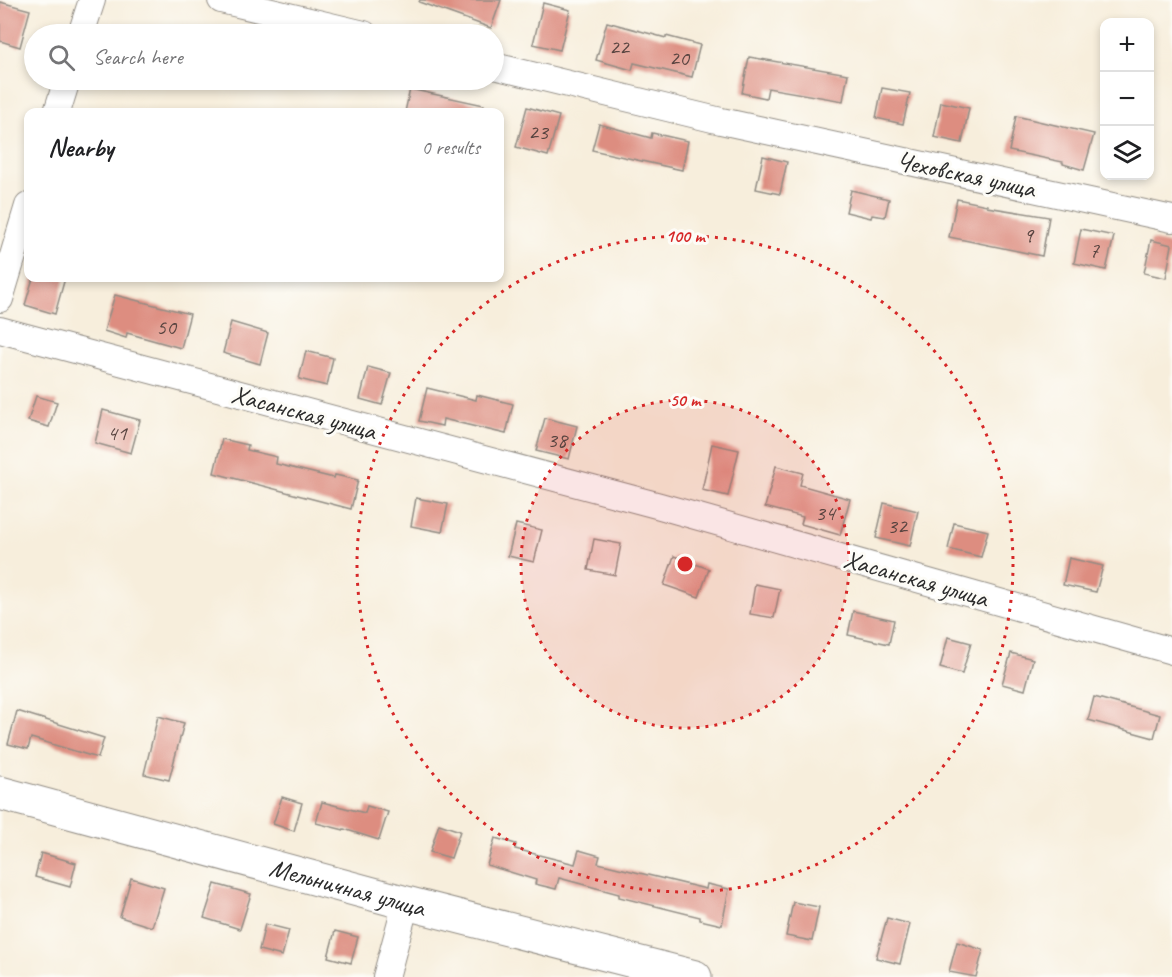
<!DOCTYPE html>
<html lang="en">
<head>
<meta charset="utf-8">
<style>
	body { margin:0; font-family:Caveat,sans-serif; background:#f6f6f6; color:#202124 }
	.controls { position:absolute; right:18px; top:18px; display:grid; overflow:hidden; border-radius:12px; box-shadow:0 3px 9px #0003 }
	.controls button { width:54px; height:54px; display:grid; place-items:center; padding:0; border:0; border-bottom:2px solid #e0e0e0; background:#fff; color:#202124; font:30px sans-serif }
	.list { margin:0; padding:0; list-style:none }
	h2 { display:flex; justify-content:space-between; align-items:center; height:78px; margin:0; padding:0 24px; font-size:26px }
	h2 small { font-size:20px; font-weight:400; color:#757577 }
	.icon { flex:none; width:33px; height:33px; fill:none; stroke:currentColor; stroke-width:2; stroke-linecap:round; stroke-linejoin:round }
	.map { position:relative; flex:none; width:1172px; height:977px; overflow:hidden }
	.search { position:absolute; background:#fff; box-shadow:0 3px 9px #0003; left:24px; top:24px; width:480px; height:66px; display:flex; align-items:center; gap:15px; box-sizing:border-box; padding:0 21px; border-radius:33px; color:#757577; font-size:22px }
	.panel { position:absolute; background:#fff; box-shadow:0 3px 9px #0003; left:24px; top:108px; width:480px; height:174px; border-radius:12px }
	.map>svg:first-child { display:block }
	.building { fill:#dd8d80 }
	.lines { fill:none; stroke-linecap:round; stroke-linejoin:round }
	.minor-casing { stroke:#918c84; stroke-width:28 }
	.major-casing { stroke:#918c84; stroke-width:35 }
	.minor { stroke:#fff; stroke-width:26 }
	.major { stroke:#fff; stroke-width:33 }
	.ring { fill:none; stroke:#d62828; stroke-width:3; stroke-dasharray:3 6 }
	.labels { text-anchor:middle; stroke-width:6; stroke-linejoin:round; paint-order:stroke }
	.number-label { font-size:22px; fill:#584440 }
	.street-label { font-size:26px; fill:#2b2b2b; stroke:#fdfcf7 }
	.centre { fill:#d62828; stroke:#fdfcf7; stroke-width:3 }
	.ring-label { font-size:18px; text-anchor:middle; font-weight:bold; fill:#d62828; stroke:#fdfcf7; stroke-width:6; stroke-linejoin:round; paint-order:stroke }
</style>
</head>
<body>
<div class="map">
<svg width="1172" height="977" viewBox="0 0 1172 977">
	<rect width="100%" height="100%" fill="#fdfcf7"/>
	<filter id="ink" filterUnits="userSpaceOnUse"><feTurbulence type="fractalNoise" baseFrequency=".0167" numOctaves="2"/><feDisplacementMap in="SourceGraphic" scale="12" xChannelSelector="R" yChannelSelector="G"/><feConvolveMatrix kernelMatrix="1 2 1 2 8 2 1 2 1" color-interpolation-filters="sRGB"/></filter>
	<filter id="wash" filterUnits="userSpaceOnUse"><feTurbulence type="fractalNoise" baseFrequency=".008" numOctaves="4" result="noise"/><feDisplacementMap in="SourceGraphic" scale="24" xChannelSelector="R" yChannelSelector="G"/><feGaussianBlur stdDeviation="1.35" result="paint"/><feColorMatrix in="noise" values="0 0 0 0 0 0 0 0 0 0 0 0 0 0 0 0 0 1.4 0 .05"/><feComposite in="paint" operator="in"/></filter>
	<g filter="url(#wash)">
		<rect width="100%" height="100%" fill="#f7eedc"/>
		<g id="blocks">
			<!-- building -->
			<g class="building">
				<path d="M420,0H501L491,28L419,2Z"/>
				<path d="M0,2L30,10L20,47L0,41Z"/>
				<path d="M543,3L570,10L560,50L533,44Z"/>
				<path d="M607,22L666,38V36L700,45L692,77L634,63L632,70L596,60Z"/>
				<path d="M749,57L848,74L843,101L768,88L766,98L742,93Z"/>
				<path d="M882,88L910,93L903,124L876,118Z"/>
				<path d="M410,89L484,105L483,112H405Z"/>
				<path d="M941,102L969,108L962,143L934,137Z"/>
				<path d="M527,107L559,116L548,156L516,147Z"/>
				<path d="M1016,116L1094,134L1084,170L1063,164V162L1009,151Z"/>
				<path d="M599,124L651,138L652,133L688,141L682,170L592,150Z"/>
				<path d="M763,156L787,162L780,194L756,189Z"/>
				<path d="M851,190L889,199L885,217L872,215L871,218L846,212Z"/>
				<path d="M957,199L987,205V207L1049,217L1042,256L949,237Z"/>
				<path d="M1081,229L1114,236L1106,270L1074,263Z"/>
				<path d="M1151,240L1172,245L1166,278L1144,273Z"/>
				<path d="M33,278H65L55,314L25,305Z"/>
				<path d="M115,295L190,314L181,348L127,333L126,338L104,331Z"/>
				<path d="M231,322L268,333L260,364L223,353Z"/>
				<path d="M306,351L333,358L327,386L299,379Z"/>
				<path d="M368,367L391,373L382,405L360,399Z"/>
				<path d="M427,388L476,400L477,395L513,404L506,434L443,419L442,426L419,421Z"/>
				<path d="M36,396L57,402L49,427L28,421Z"/>
				<path d="M103,410L140,420L131,453L95,443Z"/>
				<path d="M545,418L577,426L569,459L536,451Z"/>
				<path d="M222,439L248,445L247,450L277,457L276,464L334,478L335,475L358,480L351,509L214,473Z"/>
				<path d="M712,444L739,450L728,496L702,490Z"/>
				<path d="M776,466L803,473L800,485L850,499L840,535L801,524L803,517L765,507Z"/>
				<path d="M416,498L448,504L442,532L411,526Z"/>
				<path d="M884,503L918,511L910,546L876,538Z"/>
				<path d="M954,523L988,531L981,557L948,549Z"/>
				<path d="M516,524L542,530L534,562L508,556Z"/>
				<path d="M594,539L621,544L615,575L588,570Z"/>
				<path d="M674,556L709,569L699,597L664,585Z"/>
				<path d="M1069,558L1103,566L1096,592L1063,585Z"/>
				<path d="M755,584L780,589L774,618L750,614Z"/>
				<path d="M853,611L894,620L889,644L848,635Z"/>
				<path d="M948,637L971,643L962,674L940,668Z"/>
				<path d="M1011,653L1033,659L1025,690L1002,684Z"/>
				<path d="M1094,697L1160,715L1154,738L1088,720Z"/>
				<path d="M17,711L104,738L98,758L31,738L28,749L8,744Z"/>
				<path d="M158,716L184,723L169,780L144,774Z"/>
				<path d="M282,797L302,803L294,831L273,824Z"/>
				<path d="M322,802L365,813L367,806L388,812L379,840L344,829V830L316,823Z"/>
				<path d="M439,824L460,831L451,858L430,852Z"/>
				<path d="M495,838L516,844L515,849L575,864L579,850L600,856L598,863L706,889L707,884L729,889L722,925L700,920V917L619,897V894L559,878L556,889L535,884L536,880L487,865Z"/>
				<path d="M41,853L76,863L70,887L35,877Z"/>
				<path d="M131,878L164,888L152,927L120,917Z"/>
				<path d="M215,884L251,894L240,929L204,918Z"/>
				<path d="M793,902L819,907L812,941L786,936Z"/>
				<path d="M887,918L910,924L900,964L876,958Z"/>
				<path d="M265,924L289,930L282,956L259,950Z"/>
				<path d="M335,931L358,937L351,963L328,957Z"/>
				<path d="M957,942L983,950L976,977L949,972Z"/>
			</g>
		</g>
	</g>
	<g filter="url(#ink)">
		<use href="#blocks" fill-opacity="0" stroke="#918c84" stroke-width="1.5"/>
		<g class="lines">
			<defs>
				<g id="minor">
					<path d="M221,0L364,34"/>
					<path d="M81,34L92,0"/>
					<path d="M494,66L721,121L1172,219"/>
					<path d="M57,112L67,80"/>
					<path d="M0,299L28,206"/>
					<path d="M0,330L660,506L1172,651"/>
					<path d="M386,977L406,903"/>
				</g>
				<g id="major">
					<path id="s1" d="M0,793L406,903L695,977"/>
				</g>
			</defs>
			<!-- minor casing -->
			<use href="#minor" class="minor-casing"/>
			<!-- major casing -->
			<use href="#major" class="major-casing"/>
			<!-- minor -->
			<use href="#minor" class="minor"/>
			<!-- major -->
			<use href="#major" class="major"/>
		</g>
	</g>
	<!-- distance rings -->
	<circle cx="685" cy="564" r="164" fill="#d62828" fill-opacity=".12"/>
	<g class="ring">
		<circle cx="685" cy="564" r="164"/>
		<circle cx="685" cy="564" r="328"/>
	</g>
	<g class="labels">
		<!-- number labels -->
		<g class="number-label">
			<text x="619" y="54">22</text>
			<text x="679" y="65">20</text>
			<text x="538" y="139">23</text>
			<text x="1028" y="242">9</text>
			<text x="1094" y="257">7</text>
			<text x="166" y="334">50</text>
			<text x="117" y="440">41</text>
			<text x="557" y="447">38</text>
			<text x="825" y="520">34</text>
			<text x="897" y="533">32</text>
		</g>
		<!-- street labels -->
		<g class="street-label">
			<text transform="translate(966 174) rotate(12)" y="9">Чеховская улица</text>
			<text transform="translate(304 412) rotate(15)" y="9">Хасанская улица</text>
			<text transform="translate(916 578) rotate(16)" y="9">Хасанская улица</text>
			<text dy="9" stroke="none"><textPath href="#s1" startOffset="360">Мельничная улица</textPath></text>
		</g>
	</g>
	<circle cx="685" cy="564" r="9" class="centre"/>
	<g class="ring-label">
		<text x="685" y="242">100 m</text>
		<text x="685" y="406">50 m</text>
	</g>
</svg>
<div class="controls">
<button>+</button>
<button>−</button>
<button><svg class="icon" aria-label="layers" viewBox="0 0 24 24"><path d="M12 4l9 5-9 5-9-5zM3 14l9 5 9-5"/></svg></button>
</div>
<div class="search"><svg class="icon" aria-label="search" viewBox="0 0 24 24"><circle cx="10" cy="10" r="6"/><path d="M15 15l6 6"/></svg>Search here</div>
<section class="panel">
<h2>Nearby<small>0 results</small></h2>
<ul class="list">
</ul>
</section>
</div>
</body>
</html>
